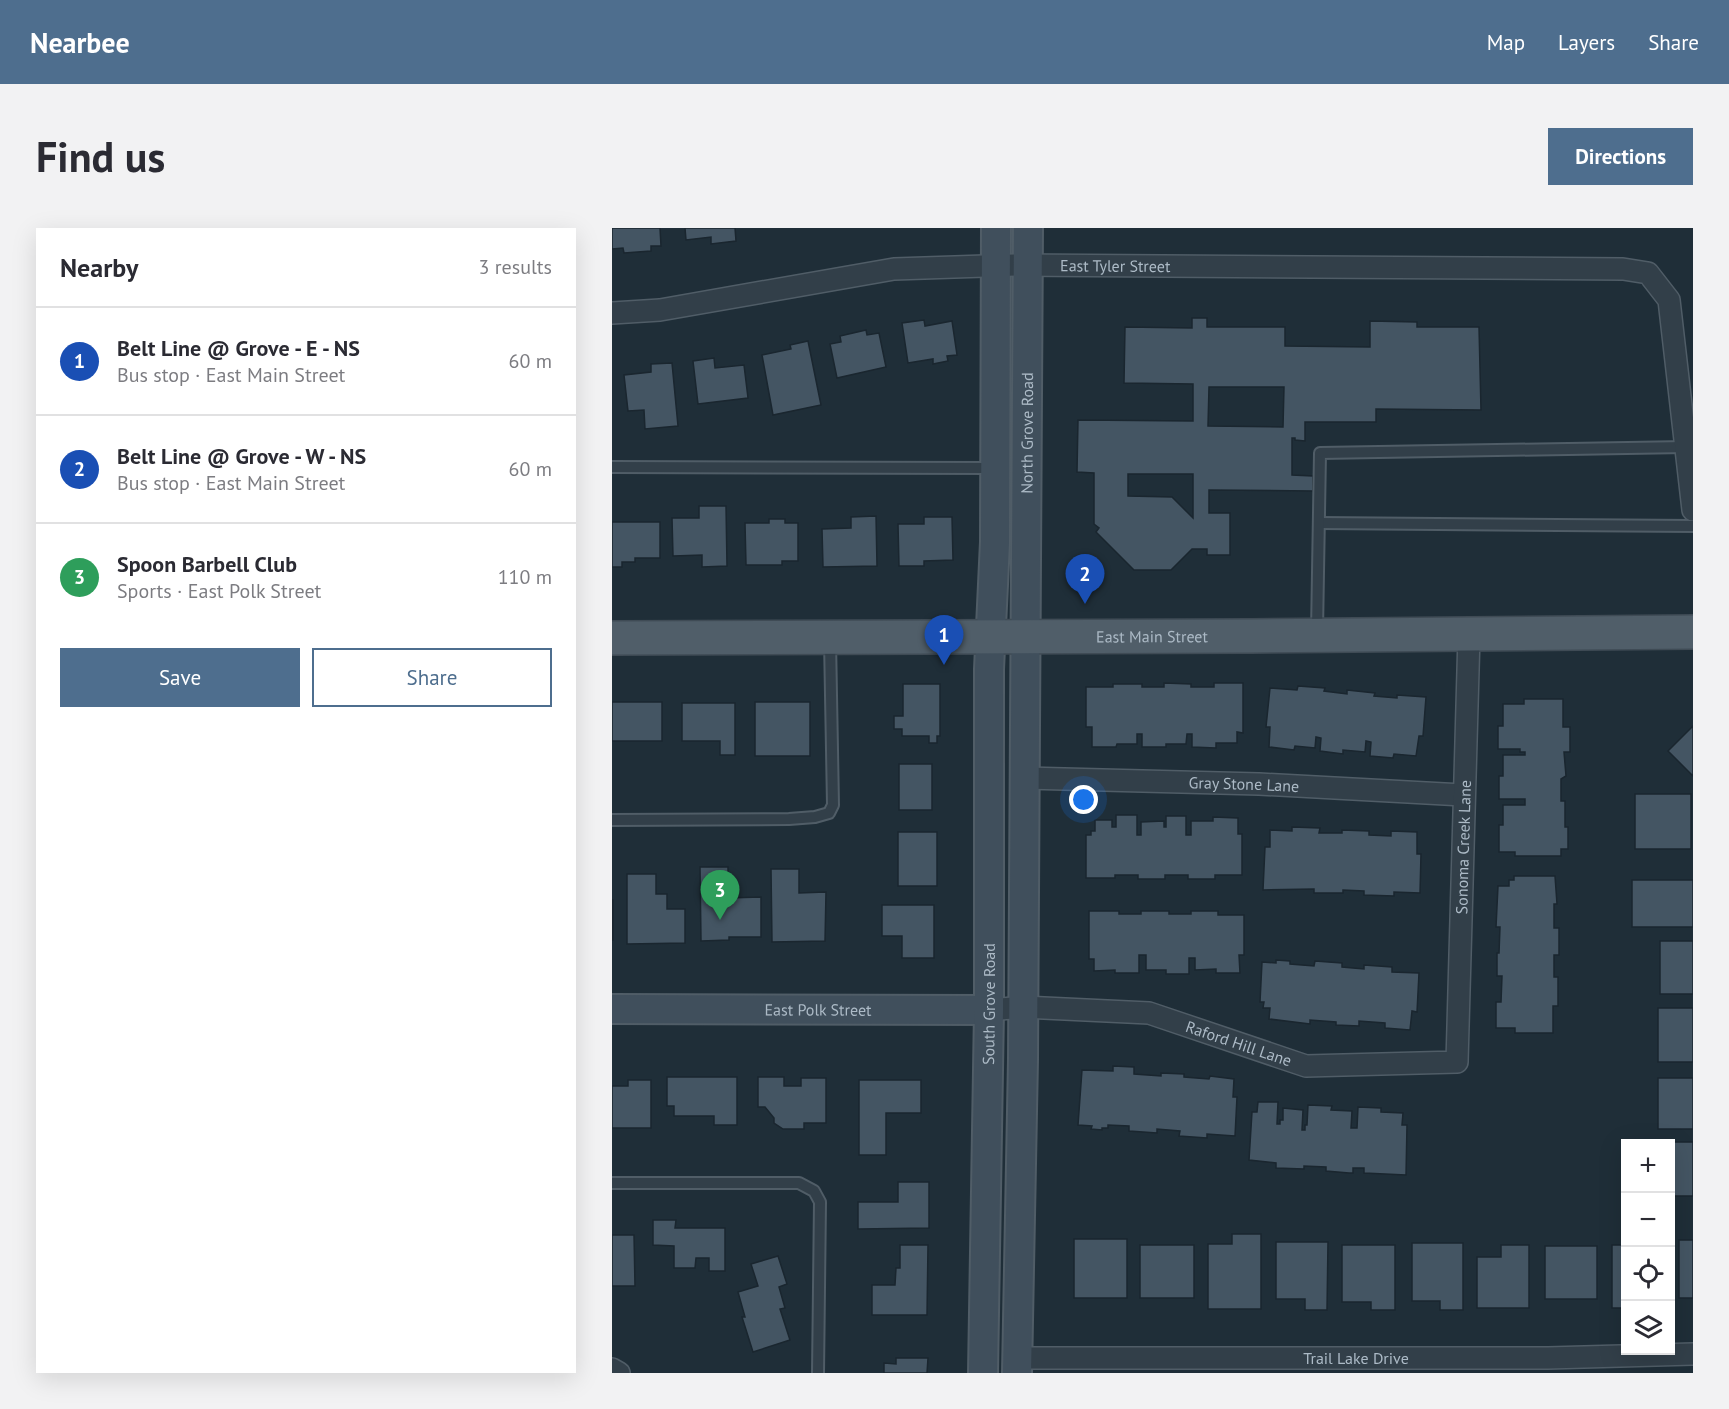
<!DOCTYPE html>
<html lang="en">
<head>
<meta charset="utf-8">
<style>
	body { margin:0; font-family:"PT Sans",sans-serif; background:#f2f2f3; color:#2b2b33 }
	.controls { position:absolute; right:18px; bottom:18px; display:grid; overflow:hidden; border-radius:0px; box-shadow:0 6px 24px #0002 }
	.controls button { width:54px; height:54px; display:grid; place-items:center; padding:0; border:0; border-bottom:2px solid #e1e1e2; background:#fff; color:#2b2b33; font:30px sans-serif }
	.you { position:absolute; left:472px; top:572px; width:21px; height:21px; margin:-15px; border:4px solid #fff; border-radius:50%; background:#1a73e8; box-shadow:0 0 0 9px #1a73e833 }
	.badge { display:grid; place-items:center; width:39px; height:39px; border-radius:50%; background:#4e6e8e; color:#fff; font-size:20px; font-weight:700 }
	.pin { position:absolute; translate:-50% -50px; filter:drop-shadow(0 2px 3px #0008) }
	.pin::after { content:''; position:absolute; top:32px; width:21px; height:18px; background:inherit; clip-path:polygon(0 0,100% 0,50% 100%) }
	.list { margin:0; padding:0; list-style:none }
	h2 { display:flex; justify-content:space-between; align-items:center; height:78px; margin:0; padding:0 24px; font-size:26px }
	h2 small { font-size:20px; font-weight:400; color:#7c7c81 }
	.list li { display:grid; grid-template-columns:39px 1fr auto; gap:18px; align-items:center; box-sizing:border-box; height:108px; padding:0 24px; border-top:2px solid #e1e1e2 }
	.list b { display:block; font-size:22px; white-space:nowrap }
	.list p { margin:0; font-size:20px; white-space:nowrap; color:#7c7c81 }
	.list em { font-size:20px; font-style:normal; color:#7c7c81 }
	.actions { display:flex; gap:12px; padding:18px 24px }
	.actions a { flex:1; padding:14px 0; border:2px solid #4e6e8e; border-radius:0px; text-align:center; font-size:21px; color:#4e6e8e }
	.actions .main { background:#4e6e8e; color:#fff }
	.icon { flex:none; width:33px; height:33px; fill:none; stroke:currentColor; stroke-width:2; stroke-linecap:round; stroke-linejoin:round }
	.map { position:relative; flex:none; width:1081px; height:1145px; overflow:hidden; border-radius:0px }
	header { display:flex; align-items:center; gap:36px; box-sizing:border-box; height:84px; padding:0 30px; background:#4e6e8e; color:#fff }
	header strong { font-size:28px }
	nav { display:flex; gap:33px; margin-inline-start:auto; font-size:21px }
	.intro { display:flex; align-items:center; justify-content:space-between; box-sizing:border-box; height:144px; padding:0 36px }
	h1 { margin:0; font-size:42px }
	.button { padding:15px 27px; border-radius:0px; background:#4e6e8e; color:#fff; font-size:21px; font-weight:700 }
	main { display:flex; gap:36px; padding:0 36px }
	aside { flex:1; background:#fff; border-radius:0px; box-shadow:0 6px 24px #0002 }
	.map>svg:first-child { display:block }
	.building { fill:#445563; stroke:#1a262f; stroke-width:1.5; fill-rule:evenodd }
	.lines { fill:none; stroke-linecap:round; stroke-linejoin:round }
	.lane-casing { stroke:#505d67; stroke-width:14 }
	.street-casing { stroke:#505d67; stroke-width:24 }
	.secondary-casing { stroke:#505d67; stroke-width:32 }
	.primary-casing { stroke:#3f4b55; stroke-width:36 }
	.lane { stroke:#323f49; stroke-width:10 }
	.street { stroke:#323f49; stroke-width:21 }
	.secondary { stroke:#404f5c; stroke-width:28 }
	.primary { stroke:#505e69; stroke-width:33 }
	.labels { text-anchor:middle; stroke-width:4.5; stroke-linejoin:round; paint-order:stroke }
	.street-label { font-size:16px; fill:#acbac6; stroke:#18242d }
</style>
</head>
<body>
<header>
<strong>Nearbee</strong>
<nav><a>Map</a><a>Layers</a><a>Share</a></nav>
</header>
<div class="intro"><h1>Find us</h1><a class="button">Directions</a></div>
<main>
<aside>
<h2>Nearby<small>3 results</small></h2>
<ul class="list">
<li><span class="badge" style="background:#1a4fb4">1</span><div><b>Belt Line @ Grove - E - NS</b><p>Bus stop · East Main Street</p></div><em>60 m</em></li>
<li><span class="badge" style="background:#1a4fb4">2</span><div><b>Belt Line @ Grove - W - NS</b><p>Bus stop · East Main Street</p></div><em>60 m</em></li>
<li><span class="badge" style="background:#2e9e5b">3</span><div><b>Spoon Barbell Club</b><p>Sports · East Polk Street</p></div><em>110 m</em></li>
</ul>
<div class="actions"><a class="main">Save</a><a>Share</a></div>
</aside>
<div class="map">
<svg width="1081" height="1145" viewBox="0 0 1081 1145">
	<rect width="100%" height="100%" fill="#1f2e38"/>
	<!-- building -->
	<g class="building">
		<path d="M0,0H48L49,18H39V23L12,25L11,20L0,21Z"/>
		<path d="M73,0H123L124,13L99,16V9L74,12Z"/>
		<path d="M580,90H595V99H673V118L758,119V93L805,94V99H867L869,182L764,181V194H693V213L683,212V210H680V247L701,248V263L597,262V285H618V327H595V321H580L559,342H522L484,304L487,300L482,296V245L465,244L466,192L581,193V156L512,155L513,99L580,100ZM597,159H672L671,199L596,198ZM516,246H581V290L560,269L516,268Z"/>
		<path d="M312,92L313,98L340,93L345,127L335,128L336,133L321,136V131L296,135L290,95Z"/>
		<path d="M254,102L255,107L267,105L274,139L225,150L218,116L229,114L228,108Z"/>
		<path d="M196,113L209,177L161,187L150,127L179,121L178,117Z"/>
		<path d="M102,130L103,140L132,137L136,170L86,176L81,133Z"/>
		<path d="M60,135L66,198L33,201L32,182L16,183L12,147L39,144V136Z"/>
		<path d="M87,278H114L115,338L90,339V327L61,328L60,290H87Z"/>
		<path d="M264,288L265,338L211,339L210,301L239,300V289Z"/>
		<path d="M312,289H340L341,332L312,333V338H287L286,296H312Z"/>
		<path d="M157,291H173V295H186V333H170V337H134L133,295H157Z"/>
		<path d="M0,294H48V330H23V334H10V339H0Z"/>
		<path d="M552,455L579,456V459H602V455H631V505L625,504V515H604V520L580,519V506H575L574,516H554V519H530V506H525V516H505L504,519H480V499H474V459H501V456H530V459H552Z"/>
		<path d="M291,456H328V508H325V515H317V508H290V501H282V488H291Z"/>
		<path d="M686,458L713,460L712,463L735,466V462L763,465L762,468L785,470V467L814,469L811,508H807L804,528L782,526L781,530L758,528L759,514L754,513L753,524L731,522V526L708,523L709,510L704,509L703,520L683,518L682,522L657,519L658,499H654L658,460L685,462Z"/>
		<path d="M912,471H951V499H958V524H952L954,548L949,551V573H953V599H956V621H949V628H903V624H887V597H891V577H913V571H887V548H891V527H913V524H908V521H886V498H891V476H912Z"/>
		<rect x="0" y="474" width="50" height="39"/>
		<rect x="143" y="474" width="55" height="54"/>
		<path d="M70,475H123V527H108V513H70Z"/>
		<path d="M1081,498V548L1056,523Z"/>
		<rect x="287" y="536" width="33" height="46"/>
		<rect x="1023" y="566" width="56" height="55"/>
		<path d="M504,587H525V607H529V594L552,593V599H554V588H574V607H579V593H601V589L626,590V606H630V647H603V651H576V647H553V651H526V647H503V650H474V607H479V603H483V592H500V599H504Z"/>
		<path d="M680,599L708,600L707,605H730V602L757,603V607L779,608V603L805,604V626H809L808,665L782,664V668L752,667V663L731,662V665H702V661L651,662L653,619H658V602L680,603Z"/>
		<rect x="286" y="604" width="39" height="54"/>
		<path d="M88,639H116V670L149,669V709H117V712L89,713Z"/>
		<path d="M159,641H187V665L214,664L213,713L160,714Z"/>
		<path d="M15,646H44V666H55V681H73V715L15,716Z"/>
		<path d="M902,648H943L945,676H942V700H947V727H942V749H946V778H941V805H903V800H884V774H889L890,748H885V725H887L888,699H884L886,658H897V652H902Z"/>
		<rect x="1020" y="652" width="61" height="47"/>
		<rect x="0" y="672" width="1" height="40"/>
		<path d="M270,677H322V730H290V708H270Z"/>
		<path d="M477,683H507V686H529V683H557V686H579V683H606V687H632V727H627L628,745H604V741L583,742V730H577V746H554V742H534V727H527V745H503V742L482,743V731H477Z"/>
		<rect x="1048" y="713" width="33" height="53"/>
		<path d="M664,732L678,733V736L702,738L703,733L730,735V739L752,741V737L780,739V744L807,745L805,784L800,783L798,802L773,800V795L747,793V798L724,797V794L698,792V796L657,791L658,780H651L652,774H648L650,734L664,735Z"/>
		<rect x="1046" y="780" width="35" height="54"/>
		<path d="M501,838L522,839V846L549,848V845L572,846V849L597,851L598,848L622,851L621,869H625L623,908L595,906V910L567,908L568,903L545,901V905L517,903V898L496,897V900H490V902L479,901L480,898L466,897L470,842L501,843Z"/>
		<path d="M55,849H125V897H102V888H62V878H55Z"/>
		<path d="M146,849H172V858H189V850H214V895H192V901H171L162,895V890L153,879H146Z"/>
		<rect x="1046" y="850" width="35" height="51"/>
		<path d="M16,852H39V900H0V858H16Z"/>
		<path d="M247,852H309V885H274V927H247Z"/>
		<path d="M646,874H666L665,896H668V892H671V880L691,882L690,902H693V897H695L696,877L720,878L719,882L740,883L739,900H745L746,879L769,880V884L791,885L790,897H795L794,947L752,945V940H741V945H737L714,943V939L692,938V941L664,940V935L637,932L640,884H645Z"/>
		<path d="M1044,914H1081V968H1058V916Z"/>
		<path d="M286,954H317V1000L246,1001V974H286Z"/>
		<path d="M41,992H64L63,1000H113V1043H97V1030H84L83,1040H62V1018L41,1017Z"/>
		<path d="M620,1006H649V1081H596V1016H620Z"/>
		<path d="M0,1007H22L23,1058H0Z"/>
		<rect x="462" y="1011" width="53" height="59"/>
		<rect x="1067" y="1012" width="14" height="58"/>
		<path d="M664,1014H716L715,1082H693V1071H664Z"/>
		<path d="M800,1015H851V1082H828V1073H800Z"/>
		<path d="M288,1017H316L315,1087H260V1057H283L284,1040H288Z"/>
		<rect x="528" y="1017" width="54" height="53"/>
		<path d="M730,1017H783V1082H759V1074H730Z"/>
		<path d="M889,1017H917V1080H865V1029H889Z"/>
		<rect x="1000" y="1017" width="14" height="63"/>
		<rect x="933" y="1018" width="52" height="53"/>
		<path d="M166,1028L175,1056L167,1059L173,1080L168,1081L178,1112L141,1124L130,1089H133L126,1064L146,1058L139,1036Z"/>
		<path d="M284,1130H316L315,1145H272V1135L284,1136Z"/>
	</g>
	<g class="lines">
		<defs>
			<g id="lane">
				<path d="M0,239L381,240"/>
				<path d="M707,295L1081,298"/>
				<path d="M705,404L708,225L1074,219"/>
				<path d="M0,592L177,591L203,589L217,585L221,577L218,412"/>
				<path d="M0,955H187L202,963L208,974L206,1145"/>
			</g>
			<g id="street">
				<path id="s1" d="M0,85L48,82L282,41L403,37L1011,41L1036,45L1057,72L1081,282"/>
				<path id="s2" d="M413,550L647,556L851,567"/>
				<path id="s3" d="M377,782L411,779L537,785L694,838L845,834L857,407"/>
				<path id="s4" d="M406,1130H936L1081,1126"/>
				<path d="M0,1141L7,1145"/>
			</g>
			<g id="secondary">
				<path id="s5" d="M0,781L377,782"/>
				<path id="s6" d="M371,1145L377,782V441L383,314L384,0"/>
				<path id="s7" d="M405,1145L411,831L416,0"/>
			</g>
			<g id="primary">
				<path id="s8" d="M0,410L639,408L1081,404"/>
			</g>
		</defs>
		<!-- lane casing -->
		<use href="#lane" class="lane-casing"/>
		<!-- street casing -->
		<use href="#street" class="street-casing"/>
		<!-- secondary casing -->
		<use href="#secondary" class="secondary-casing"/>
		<!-- primary casing -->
		<use href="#primary" class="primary-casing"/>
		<!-- lane -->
		<use href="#lane" class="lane"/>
		<!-- street -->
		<use href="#street" class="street"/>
		<!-- secondary -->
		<use href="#secondary" class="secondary"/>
		<!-- primary -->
		<use href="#primary" class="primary"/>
	</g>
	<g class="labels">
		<!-- street labels -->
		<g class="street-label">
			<text dy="6" stroke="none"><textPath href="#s1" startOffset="507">East Tyler Street</textPath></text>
			<text dy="6" stroke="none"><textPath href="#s7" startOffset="940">North Grove Road</textPath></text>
			<text dy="6" stroke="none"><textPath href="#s8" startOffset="540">East Main Street</textPath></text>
			<text dy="6" stroke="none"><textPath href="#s2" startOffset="219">Gray Stone Lane</textPath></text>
			<text dy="6" stroke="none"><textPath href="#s3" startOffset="692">Sonoma Creek Lane</textPath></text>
			<text dy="6" stroke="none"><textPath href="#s6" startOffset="369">South Grove Road</textPath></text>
			<text dy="6" stroke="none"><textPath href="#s5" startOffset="206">East Polk Street</textPath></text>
			<text dy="6" stroke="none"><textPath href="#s3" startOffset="255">Raford Hill Lane</textPath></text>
			<text dy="6" stroke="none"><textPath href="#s4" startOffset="338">Trail Lake Drive</textPath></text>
		</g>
	</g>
</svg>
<div class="controls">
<button>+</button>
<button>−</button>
<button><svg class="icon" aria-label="locate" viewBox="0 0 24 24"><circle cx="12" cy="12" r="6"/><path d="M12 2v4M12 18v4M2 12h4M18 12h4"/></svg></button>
<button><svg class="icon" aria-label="layers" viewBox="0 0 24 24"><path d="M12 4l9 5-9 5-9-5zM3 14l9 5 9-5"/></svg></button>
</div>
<div class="you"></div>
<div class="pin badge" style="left:332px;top:437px;background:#1a4fb4">1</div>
<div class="pin badge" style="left:473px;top:376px;background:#1a4fb4">2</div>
<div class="pin badge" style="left:108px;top:692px;background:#2e9e5b">3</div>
</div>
</main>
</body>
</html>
